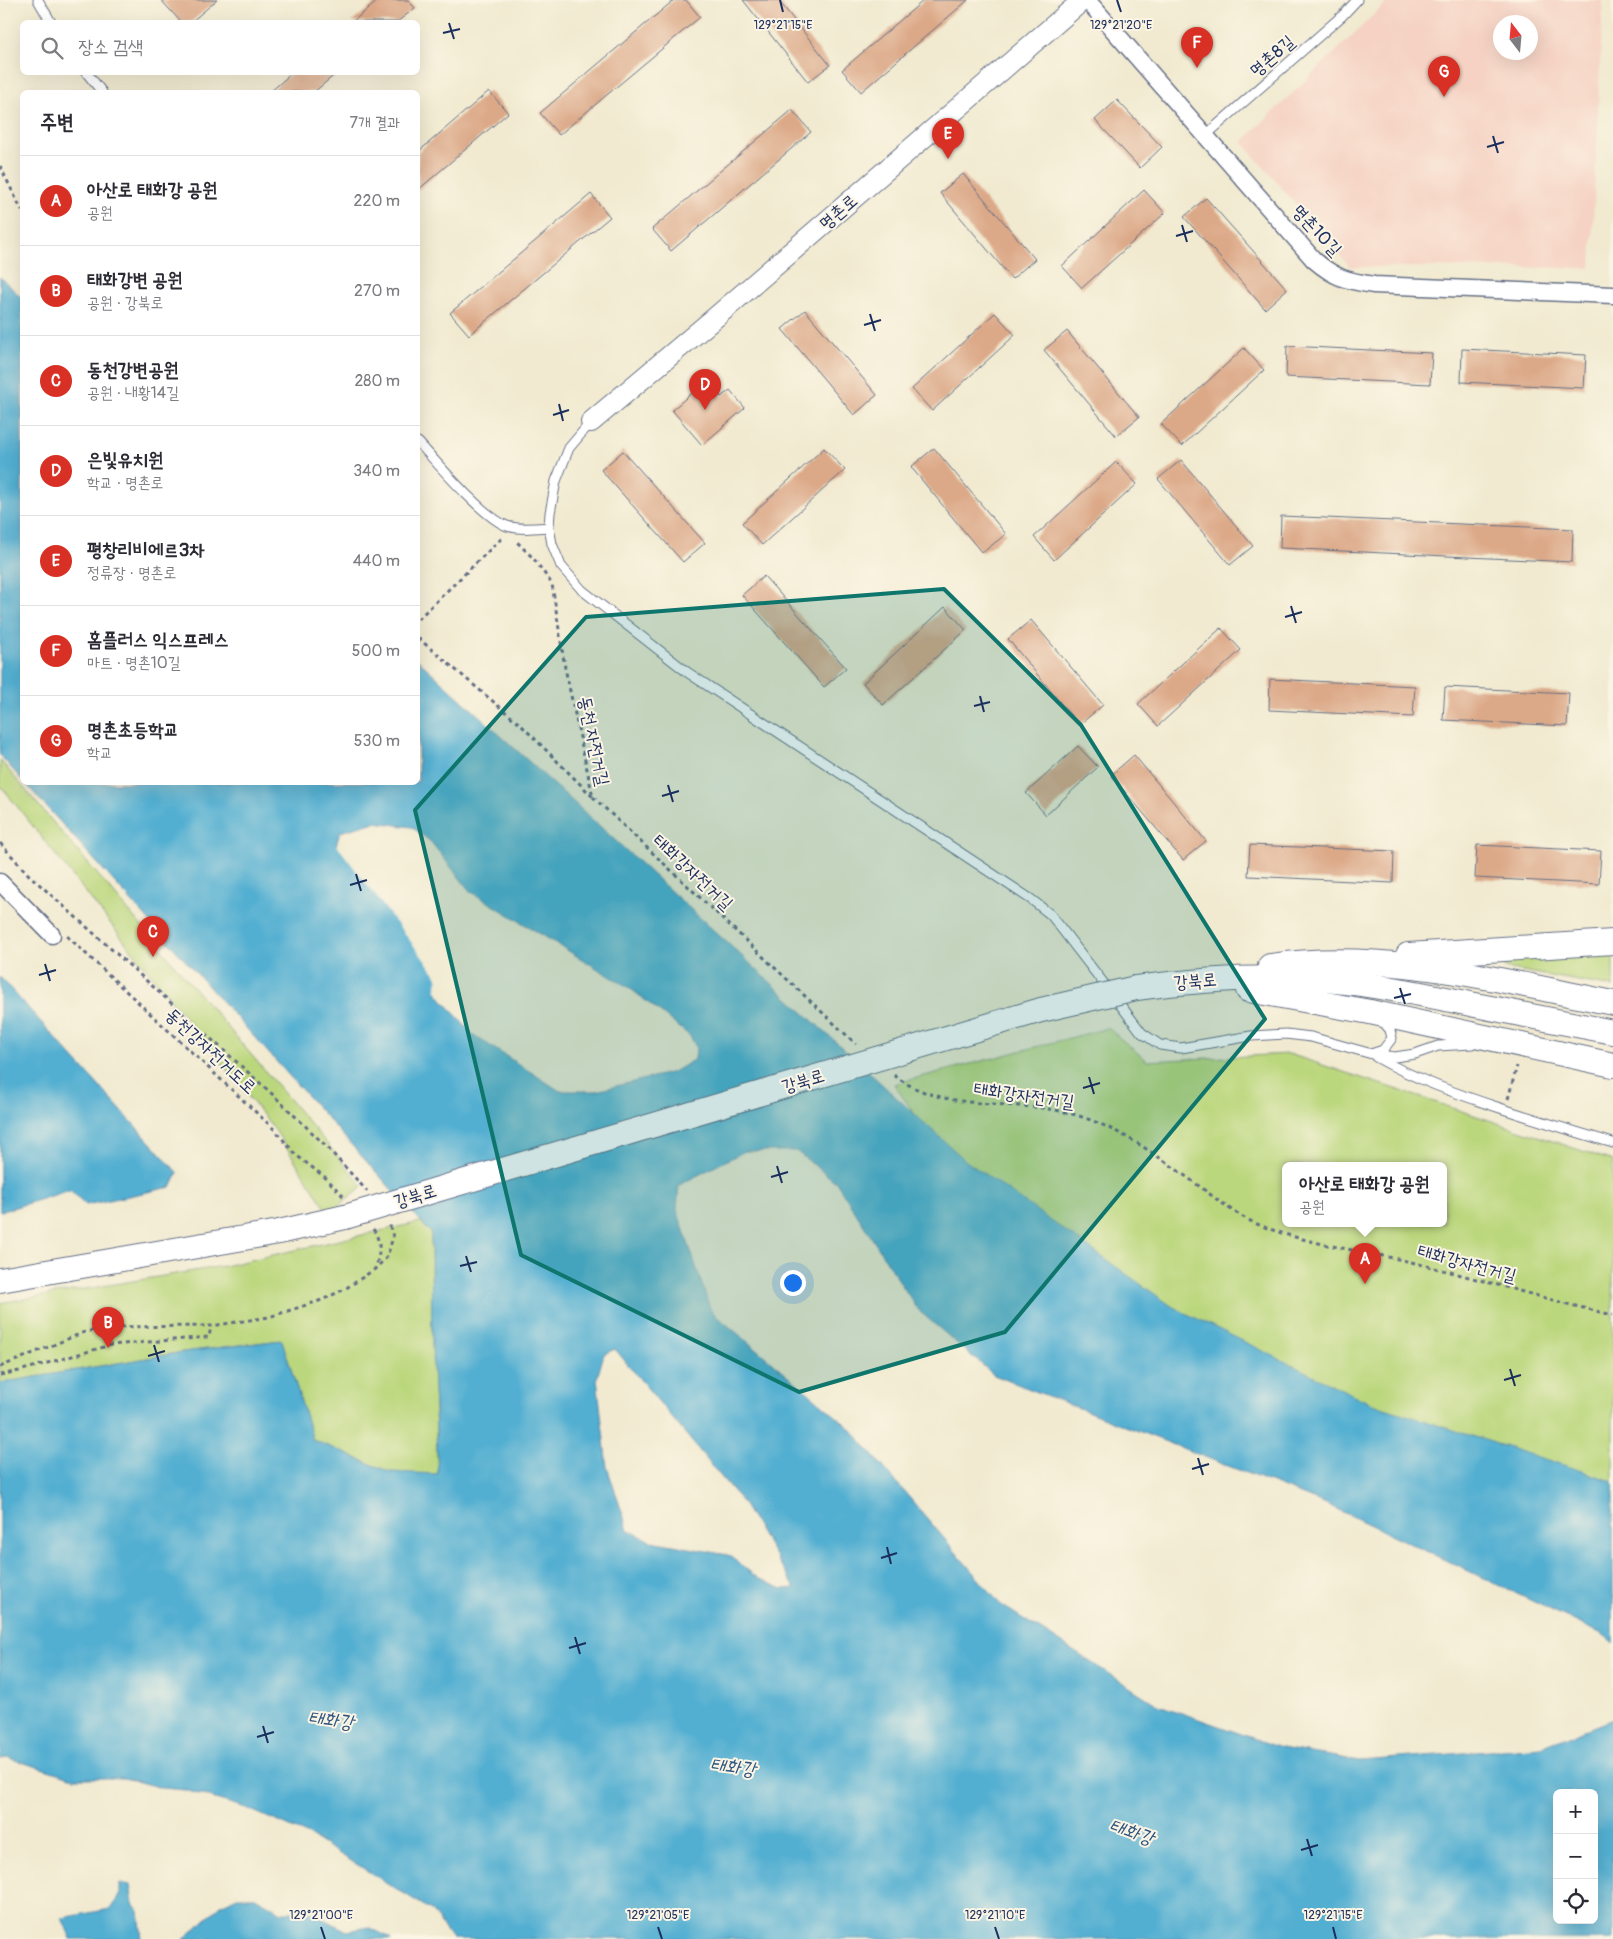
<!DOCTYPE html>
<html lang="ko">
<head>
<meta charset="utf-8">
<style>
	body { margin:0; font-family:Pangolin,"Poor Story",sans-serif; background:#f2f2f3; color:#2b2b33 }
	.controls { position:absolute; right:15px; bottom:15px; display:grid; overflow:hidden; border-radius:8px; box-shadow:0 5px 20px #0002 }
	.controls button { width:45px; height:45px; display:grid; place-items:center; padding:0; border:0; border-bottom:1px solid #e1e1e2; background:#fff; color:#2b2b33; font:25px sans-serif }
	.compass { position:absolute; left:1493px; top:15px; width:45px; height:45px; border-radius:50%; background:#fff; box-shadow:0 5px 20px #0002; rotate:344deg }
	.you { position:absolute; left:792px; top:1282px; width:18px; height:18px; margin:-12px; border:4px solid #fff; border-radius:50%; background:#1a73e8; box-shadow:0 0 0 8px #1a73e833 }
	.badge { display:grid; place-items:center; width:32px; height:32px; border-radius:50%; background:#d93025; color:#fff; font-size:16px; font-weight:700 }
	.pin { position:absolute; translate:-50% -41px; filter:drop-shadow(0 1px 2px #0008) }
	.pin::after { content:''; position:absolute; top:26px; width:18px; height:15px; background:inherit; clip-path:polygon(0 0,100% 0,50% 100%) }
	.popup { position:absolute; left:1282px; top:1162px; width:165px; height:65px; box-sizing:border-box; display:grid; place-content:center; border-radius:8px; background:#fff; filter:drop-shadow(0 1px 4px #0005); font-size:16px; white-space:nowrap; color:#7c7c81 }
	.popup b { font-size:19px; color:#2b2b33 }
	.popup::after { content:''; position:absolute; left:50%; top:100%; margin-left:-10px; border:10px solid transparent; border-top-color:#fff }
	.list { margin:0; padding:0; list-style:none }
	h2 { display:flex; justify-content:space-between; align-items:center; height:65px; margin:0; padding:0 20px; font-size:21px }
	h2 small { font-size:16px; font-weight:400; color:#7c7c81 }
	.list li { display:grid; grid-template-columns:32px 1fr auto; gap:15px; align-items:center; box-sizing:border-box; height:90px; padding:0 20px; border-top:1px solid #e1e1e2 }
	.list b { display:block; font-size:19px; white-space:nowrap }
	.list p { margin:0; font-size:16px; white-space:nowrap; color:#7c7c81 }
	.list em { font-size:16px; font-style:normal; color:#7c7c81 }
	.icon { flex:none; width:28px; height:28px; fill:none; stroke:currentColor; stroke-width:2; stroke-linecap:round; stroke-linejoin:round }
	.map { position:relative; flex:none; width:1613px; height:1939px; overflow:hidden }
	.search { position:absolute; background:#fff; box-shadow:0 5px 20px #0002; left:20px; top:20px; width:400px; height:55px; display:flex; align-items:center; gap:12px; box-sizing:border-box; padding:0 18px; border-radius:8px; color:#7c7c81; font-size:19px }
	.panel { position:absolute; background:#fff; box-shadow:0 5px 20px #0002; left:20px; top:90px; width:400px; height:695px; border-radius:8px }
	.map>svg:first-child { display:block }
	.built { fill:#f5d2c3; fill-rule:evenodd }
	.green { fill:#bbd77d; stroke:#6b836e; fill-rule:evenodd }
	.water { fill:#52afd1; stroke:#366f98; fill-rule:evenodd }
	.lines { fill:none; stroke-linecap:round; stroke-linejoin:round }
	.river { stroke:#52afd1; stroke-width:31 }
	.building { fill:#dca988 }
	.service-casing { stroke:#667086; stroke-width:11 }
	.minor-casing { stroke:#667086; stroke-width:19 }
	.tertiary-casing { stroke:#667086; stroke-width:22 }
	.secondary-casing { stroke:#667086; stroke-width:26 }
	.path { stroke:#667086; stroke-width:3; stroke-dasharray:4 4; stroke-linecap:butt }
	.service { stroke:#fff; stroke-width:9 }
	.minor { stroke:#fff; stroke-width:16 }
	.tertiary { stroke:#fff; stroke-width:20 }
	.secondary { stroke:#fff; stroke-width:24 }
	.secondary-bridge-casing { stroke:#667086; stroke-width:26; stroke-linecap:butt }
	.secondary-bridge { stroke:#fff; stroke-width:24 }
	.marked { fill:#0f766e; fill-opacity:0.2; stroke:#0f766e; stroke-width:4; stroke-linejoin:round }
	.ticks { fill:none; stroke:#1b2f5e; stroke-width:2 }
	.labels { text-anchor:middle; stroke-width:4; stroke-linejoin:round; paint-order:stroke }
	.street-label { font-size:18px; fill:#1b2f5e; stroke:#fcf5e5 }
	.water-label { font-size:19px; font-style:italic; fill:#2c5580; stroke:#fcf5e5 }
	.ticks-label { font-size:12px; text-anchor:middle; fill:#1b2f5e; stroke:#fcf5e5; stroke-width:4; stroke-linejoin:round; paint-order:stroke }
</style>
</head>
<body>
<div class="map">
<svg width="1613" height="1939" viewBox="0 0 1613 1939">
	<rect width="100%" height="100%" fill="#fcf5e5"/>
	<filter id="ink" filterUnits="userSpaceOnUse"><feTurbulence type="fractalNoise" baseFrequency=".02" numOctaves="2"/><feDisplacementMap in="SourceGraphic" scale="10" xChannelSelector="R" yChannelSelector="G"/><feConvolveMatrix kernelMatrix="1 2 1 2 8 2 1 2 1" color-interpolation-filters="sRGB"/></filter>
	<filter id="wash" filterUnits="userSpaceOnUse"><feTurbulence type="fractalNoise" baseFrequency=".0096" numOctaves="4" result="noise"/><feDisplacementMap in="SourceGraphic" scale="20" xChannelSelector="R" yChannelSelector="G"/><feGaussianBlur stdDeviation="1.12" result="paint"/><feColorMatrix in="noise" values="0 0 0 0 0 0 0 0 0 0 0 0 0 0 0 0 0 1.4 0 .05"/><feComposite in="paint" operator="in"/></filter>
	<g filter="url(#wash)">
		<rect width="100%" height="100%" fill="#f1ead0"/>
		<!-- built -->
		<path class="built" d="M1389,0H1603L1591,268L1350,267L1242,142ZM1500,22H1530V52H1500Z"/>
		<!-- green -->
		<g class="green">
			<path d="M0,760L363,1186L329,1213L275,1130L0,785Z"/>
			<path d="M1613,951V987L1505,968L1502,957Z"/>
			<path d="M1108,1028L1147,1061L1289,1054L1613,1161V1494L1460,1459L1191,1332L952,1169L894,1084ZM1286,1165H1444V1223H1286Z"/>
			<path d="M420,1222L431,1233L432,1344L438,1475L390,1472L313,1440L281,1340L183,1352L0,1383V1303L224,1266Z"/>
		</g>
		<!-- water -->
		<g class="water">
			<path d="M0,277L22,298V780L0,755Z"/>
			<path d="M418,660L966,1161L1173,1307L1372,1404L1613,1481V1643L1600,1633L1326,1504L994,1375L918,1310L836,1182L796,1151H745L679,1185L677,1210L711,1311L850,1428L1000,1604L1156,1704L1281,1748L1360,1761L1541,1747L1613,1719V1939H452L431,1910L309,1835L246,1808L185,1790L162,1788L124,1778H74L8,1758L0,1759V1383L183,1352L282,1340L313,1440L390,1472L438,1474L432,1344L431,1233L25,783L418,782ZM375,822L412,827L431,842L470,891L631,989L690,1036L696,1047L695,1059L673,1072L596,1091H560L472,1034L426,980L404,951L373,937L338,893L333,856L340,832ZM615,1349L742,1502L795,1588L783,1589L759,1579L728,1555L651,1541L628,1530L607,1467L597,1378L604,1354ZM1557,1793H1594V1920H1557Z"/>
			<path d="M0,977L178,1173L171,1187L86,1205L70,1190L0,1212Z"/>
			<path d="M120,1883L130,1885L133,1904L139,1911L142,1939H71L62,1918L110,1909L120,1895Z"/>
			<path d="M237,1897H255L282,1912H311L347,1931L369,1927L392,1939H184L221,1905Z"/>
		</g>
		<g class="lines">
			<!-- river -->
			<path class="river" d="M269,782L422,982"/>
		</g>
		<g id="blocks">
			<!-- building -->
			<g class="building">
				<path d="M161,0H217L191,22H181Z"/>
				<path d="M379,0H408L415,8L397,22H352Z"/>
				<path d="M674,0H686L700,17L559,135L540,113Z"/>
				<path d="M743,0H778L830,65L808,82Z"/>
				<path d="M924,0H968L861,92L842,70Z"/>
				<path d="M293,72H338L314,92H270Z"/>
				<path d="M489,91L508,113L418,190V152Z"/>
				<path d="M1117,100L1162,147L1140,168L1095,120Z"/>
				<path d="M792,110L811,132L671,251L652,229Z"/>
				<path d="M963,174L1035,259L1012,279L940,193Z"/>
				<path d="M1144,190L1165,213L1082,288L1062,266Z"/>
				<path d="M591,194L610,217L469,335L450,313Z"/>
				<path d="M1206,198L1287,289L1265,309L1184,217Z"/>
				<path d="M805,310L877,395L854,415L782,329Z"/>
				<path d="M995,313L1015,335L932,411L912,389Z"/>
				<path d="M1067,331L1139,417L1116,436L1044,350Z"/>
				<path d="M1287,346L1432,353L1430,384L1286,377Z"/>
				<path d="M1244,348L1264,370L1182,446L1161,424Z"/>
				<path d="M1462,349L1586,355L1584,388L1461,382Z"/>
				<path d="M707,380L721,397L730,390L745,408L702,445L672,410Z"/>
				<path d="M824,448L845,470L762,545L742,523Z"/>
				<path d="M934,448L1006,534L982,553L911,467Z"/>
				<path d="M623,451L705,543L683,562L601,470Z"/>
				<path d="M1181,460L1253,546L1230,565L1158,479Z"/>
				<path d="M1116,462L1137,484L1054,560L1034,537Z"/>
				<path d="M1281,516L1573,529L1572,562L1280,548Z"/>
				<path d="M764,576L846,668L824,687L742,595Z"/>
				<path d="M945,607L966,630L883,705L863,683Z"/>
				<path d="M1031,620L1103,705L1079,725L1008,639Z"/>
				<path d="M1221,628L1241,650L1158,726L1138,704Z"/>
				<path d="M1270,679L1415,686L1413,717L1269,710Z"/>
				<path d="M1445,687L1569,693L1567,726L1443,720Z"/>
				<path d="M1078,746L1098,767L1046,815L1026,793Z"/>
				<path d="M1134,755L1206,841L1183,860L1111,775Z"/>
				<path d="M1250,845L1394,851L1393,883L1248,876Z"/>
				<path d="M1477,845L1601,851L1599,884L1475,878Z"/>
			</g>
		</g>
	</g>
	<g filter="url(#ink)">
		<use href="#blocks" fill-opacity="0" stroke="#667086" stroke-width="1"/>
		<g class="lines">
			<defs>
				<g id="service">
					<path d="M38,0L51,22"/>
					<path d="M86,72L102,92"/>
					<path d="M1206,135L1343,15L1357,0"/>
					<path d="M591,422L569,448L556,481L550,513L549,527L552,544L561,566L582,590L687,672L1032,900L1051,915L1142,1033L1160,1045L1181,1048L1251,1036L1286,1034L1311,1037L1372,1054L1395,1057L1415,1054L1438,1046L1472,1044"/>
					<path d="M418,442C436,462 484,518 507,526C520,530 536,528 549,527"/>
					<path d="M1374,1053L1383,1050L1392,1038L1390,1030L1381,1019"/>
					<path d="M1376,1057C1415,1079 1457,1094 1500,1108C1537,1120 1575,1132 1613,1143"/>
				</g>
				<g id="minor">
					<path d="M1087,0L1314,260C1335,278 1347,281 1374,285L1613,295"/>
					<path d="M0,882L52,935"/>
				</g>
				<path id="tertiary" d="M591,422L717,316L1083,0"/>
				<g id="secondary">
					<path d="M1408,955L1613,942"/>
					<path d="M1270,966C1386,949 1500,981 1613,1003"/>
					<path d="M1136,988C1202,979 1269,975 1336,981C1377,985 1417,993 1456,1001C1509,1012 1561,1022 1613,1032"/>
					<path d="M1248,990L1370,1012L1613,1065"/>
					<path d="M0,1280L279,1232L345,1217"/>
				</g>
			</defs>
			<!-- service casing -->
			<use href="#service" class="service-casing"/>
			<!-- minor casing -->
			<use href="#minor" class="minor-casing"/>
			<!-- tertiary casing -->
			<use href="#tertiary" class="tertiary-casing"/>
			<!-- secondary casing -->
			<use href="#secondary" class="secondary-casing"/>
			<!-- path -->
			<g class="path">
				<path d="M0,166L22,211"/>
				<path d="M418,619L503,537"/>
				<path d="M418,638L521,725L593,797L565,668L552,584L534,559L515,540"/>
				<path d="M593,797L856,1044"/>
				<path d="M0,843L29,875L270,1092L324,1144L367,1191"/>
				<path d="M67,936L275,1130L296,1155L326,1178L344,1197"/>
				<path d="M894,1075C944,1115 1017,1097 1076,1115C1122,1129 1161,1158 1199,1186C1218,1200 1236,1215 1257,1224C1307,1245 1362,1250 1415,1263C1481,1279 1546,1300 1613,1315"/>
				<path d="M1508,1099L1517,1066"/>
				<path d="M373,1229C382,1243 380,1254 375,1268"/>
				<path d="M0,1367L82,1333L107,1327L211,1326L269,1317L322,1300L345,1289L375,1269L387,1257L393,1237L389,1223"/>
				<path d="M0,1375L19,1371L111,1345L209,1337L211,1326"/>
			</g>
			<!-- service -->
			<use href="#service" class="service"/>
			<!-- minor -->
			<use href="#minor" class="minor"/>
			<!-- tertiary -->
			<use href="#tertiary" class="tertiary"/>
			<!-- secondary -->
			<use href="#secondary" class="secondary"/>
			<defs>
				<path id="secondary-bridge" d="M345,1217L1041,1010L1136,988"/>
			</defs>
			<!-- secondary-bridge casing -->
			<use href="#secondary-bridge" class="secondary-bridge-casing"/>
			<!-- secondary-bridge -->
			<use href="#secondary-bridge" class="secondary-bridge"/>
		</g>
	</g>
	<!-- marked area -->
	<path class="marked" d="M944,589L1081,725L1265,1019L1005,1332L799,1392L521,1255L415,810L586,617Z"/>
	<!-- ticks -->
	<path class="ticks" d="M780,0L783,12M1117,0L1121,12M449,23L454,39M443,33L460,29M1493,136L1498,153M1487,147L1504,142M1182,225L1187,242M1176,236L1193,231M870,314L875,331M864,325L881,320M559,404L563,421M553,415L569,410M1291,606L1296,623M1285,617L1302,612M980,696L984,712M974,706L990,702M668,785L673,802M662,796L679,791M356,874L361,891M350,885L367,880M45,964L50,981M39,975L56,970M1400,988L1405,1004M1394,998L1411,994M1089,1077L1094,1094M1083,1088L1100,1083M777,1166L782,1183M771,1177L788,1172M466,1256L471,1272M460,1266L477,1262M154,1345L159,1362M148,1356L165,1351M1510,1369L1515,1386M1504,1380L1521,1375M1198,1458L1203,1475M1192,1469L1209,1464M887,1547L891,1564M881,1558L897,1553M575,1637L580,1654M569,1648L586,1643M263,1726L268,1743M257,1737L274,1732M1307,1839L1312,1856M1301,1850L1318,1845M321,1927L325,1939M658,1927L662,1939M995,1927L999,1939M1333,1927L1336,1939"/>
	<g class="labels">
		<!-- street labels -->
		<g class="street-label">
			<text transform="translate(1272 56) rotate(-41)" y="6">명촌8길</text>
			<text transform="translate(838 212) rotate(-41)" y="6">명촌로</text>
			<text transform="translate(1317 230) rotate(47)" y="6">명촌10길</text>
			<text transform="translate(594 741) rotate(78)" y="6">동천 자전거길</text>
			<text transform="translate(693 872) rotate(43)" y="6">태화강자전거길</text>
			<text transform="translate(1195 981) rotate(-5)" y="6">강북로</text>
			<text transform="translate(211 1051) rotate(43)" y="6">동천강자전거도로</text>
			<text transform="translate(803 1081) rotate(-17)" y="6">강북로</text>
			<text transform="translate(1024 1095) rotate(8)" y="6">태화강자전거길</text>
			<text transform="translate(415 1196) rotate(-17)" y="6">강북로</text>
			<text transform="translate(1467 1263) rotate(15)" y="6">태화강자전거길</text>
		</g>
		<!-- water labels -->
		<g class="water-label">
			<text transform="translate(331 1719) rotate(7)" y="7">태화강</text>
			<text transform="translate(733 1766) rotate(7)" y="7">태화강</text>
			<text transform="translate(1132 1831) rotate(19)" y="7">태화강</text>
		</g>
	</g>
	<g class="ticks-label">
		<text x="783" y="29">129°21'15"E</text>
		<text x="1121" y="29">129°21'20"E</text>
		<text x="321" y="1919">129°21'00"E</text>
		<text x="658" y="1919">129°21'05"E</text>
		<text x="995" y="1919">129°21'10"E</text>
		<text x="1333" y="1919">129°21'15"E</text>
	</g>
</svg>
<div class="controls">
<button>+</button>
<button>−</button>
<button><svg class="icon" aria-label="locate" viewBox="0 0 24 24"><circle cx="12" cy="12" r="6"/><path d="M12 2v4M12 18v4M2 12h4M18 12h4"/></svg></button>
</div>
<svg class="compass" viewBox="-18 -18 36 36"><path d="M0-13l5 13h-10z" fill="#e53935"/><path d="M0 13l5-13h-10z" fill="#7c7c81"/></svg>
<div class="you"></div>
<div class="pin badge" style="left:1365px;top:1284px">A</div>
<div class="popup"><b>아산로 태화강 공원</b>공원</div>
<div class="pin badge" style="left:108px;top:1348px">B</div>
<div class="pin badge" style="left:153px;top:957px">C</div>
<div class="pin badge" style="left:705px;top:410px">D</div>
<div class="pin badge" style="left:948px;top:159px">E</div>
<div class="pin badge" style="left:1197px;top:68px">F</div>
<div class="pin badge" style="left:1444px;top:97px">G</div>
<div class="search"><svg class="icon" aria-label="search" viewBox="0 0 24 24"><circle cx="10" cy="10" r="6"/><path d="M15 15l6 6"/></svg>장소 검색</div>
<section class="panel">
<h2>주변<small>7개 결과</small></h2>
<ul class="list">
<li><span class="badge">A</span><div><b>아산로 태화강 공원</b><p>공원</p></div><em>220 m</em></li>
<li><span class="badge">B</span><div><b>태화강변 공원</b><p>공원 · 강북로</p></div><em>270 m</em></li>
<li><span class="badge">C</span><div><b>동천강변공원</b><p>공원 · 내황14길</p></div><em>280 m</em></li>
<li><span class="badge">D</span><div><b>은빛유치원</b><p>학교 · 명촌로</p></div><em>340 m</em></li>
<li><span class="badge">E</span><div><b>평창리비에르3차</b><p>정류장 · 명촌로</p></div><em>440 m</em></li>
<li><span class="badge">F</span><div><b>홈플러스 익스프레스</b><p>마트 · 명촌10길</p></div><em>500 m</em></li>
<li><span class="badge">G</span><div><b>명촌초등학교</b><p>학교</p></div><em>530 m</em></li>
</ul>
</section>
</div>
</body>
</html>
